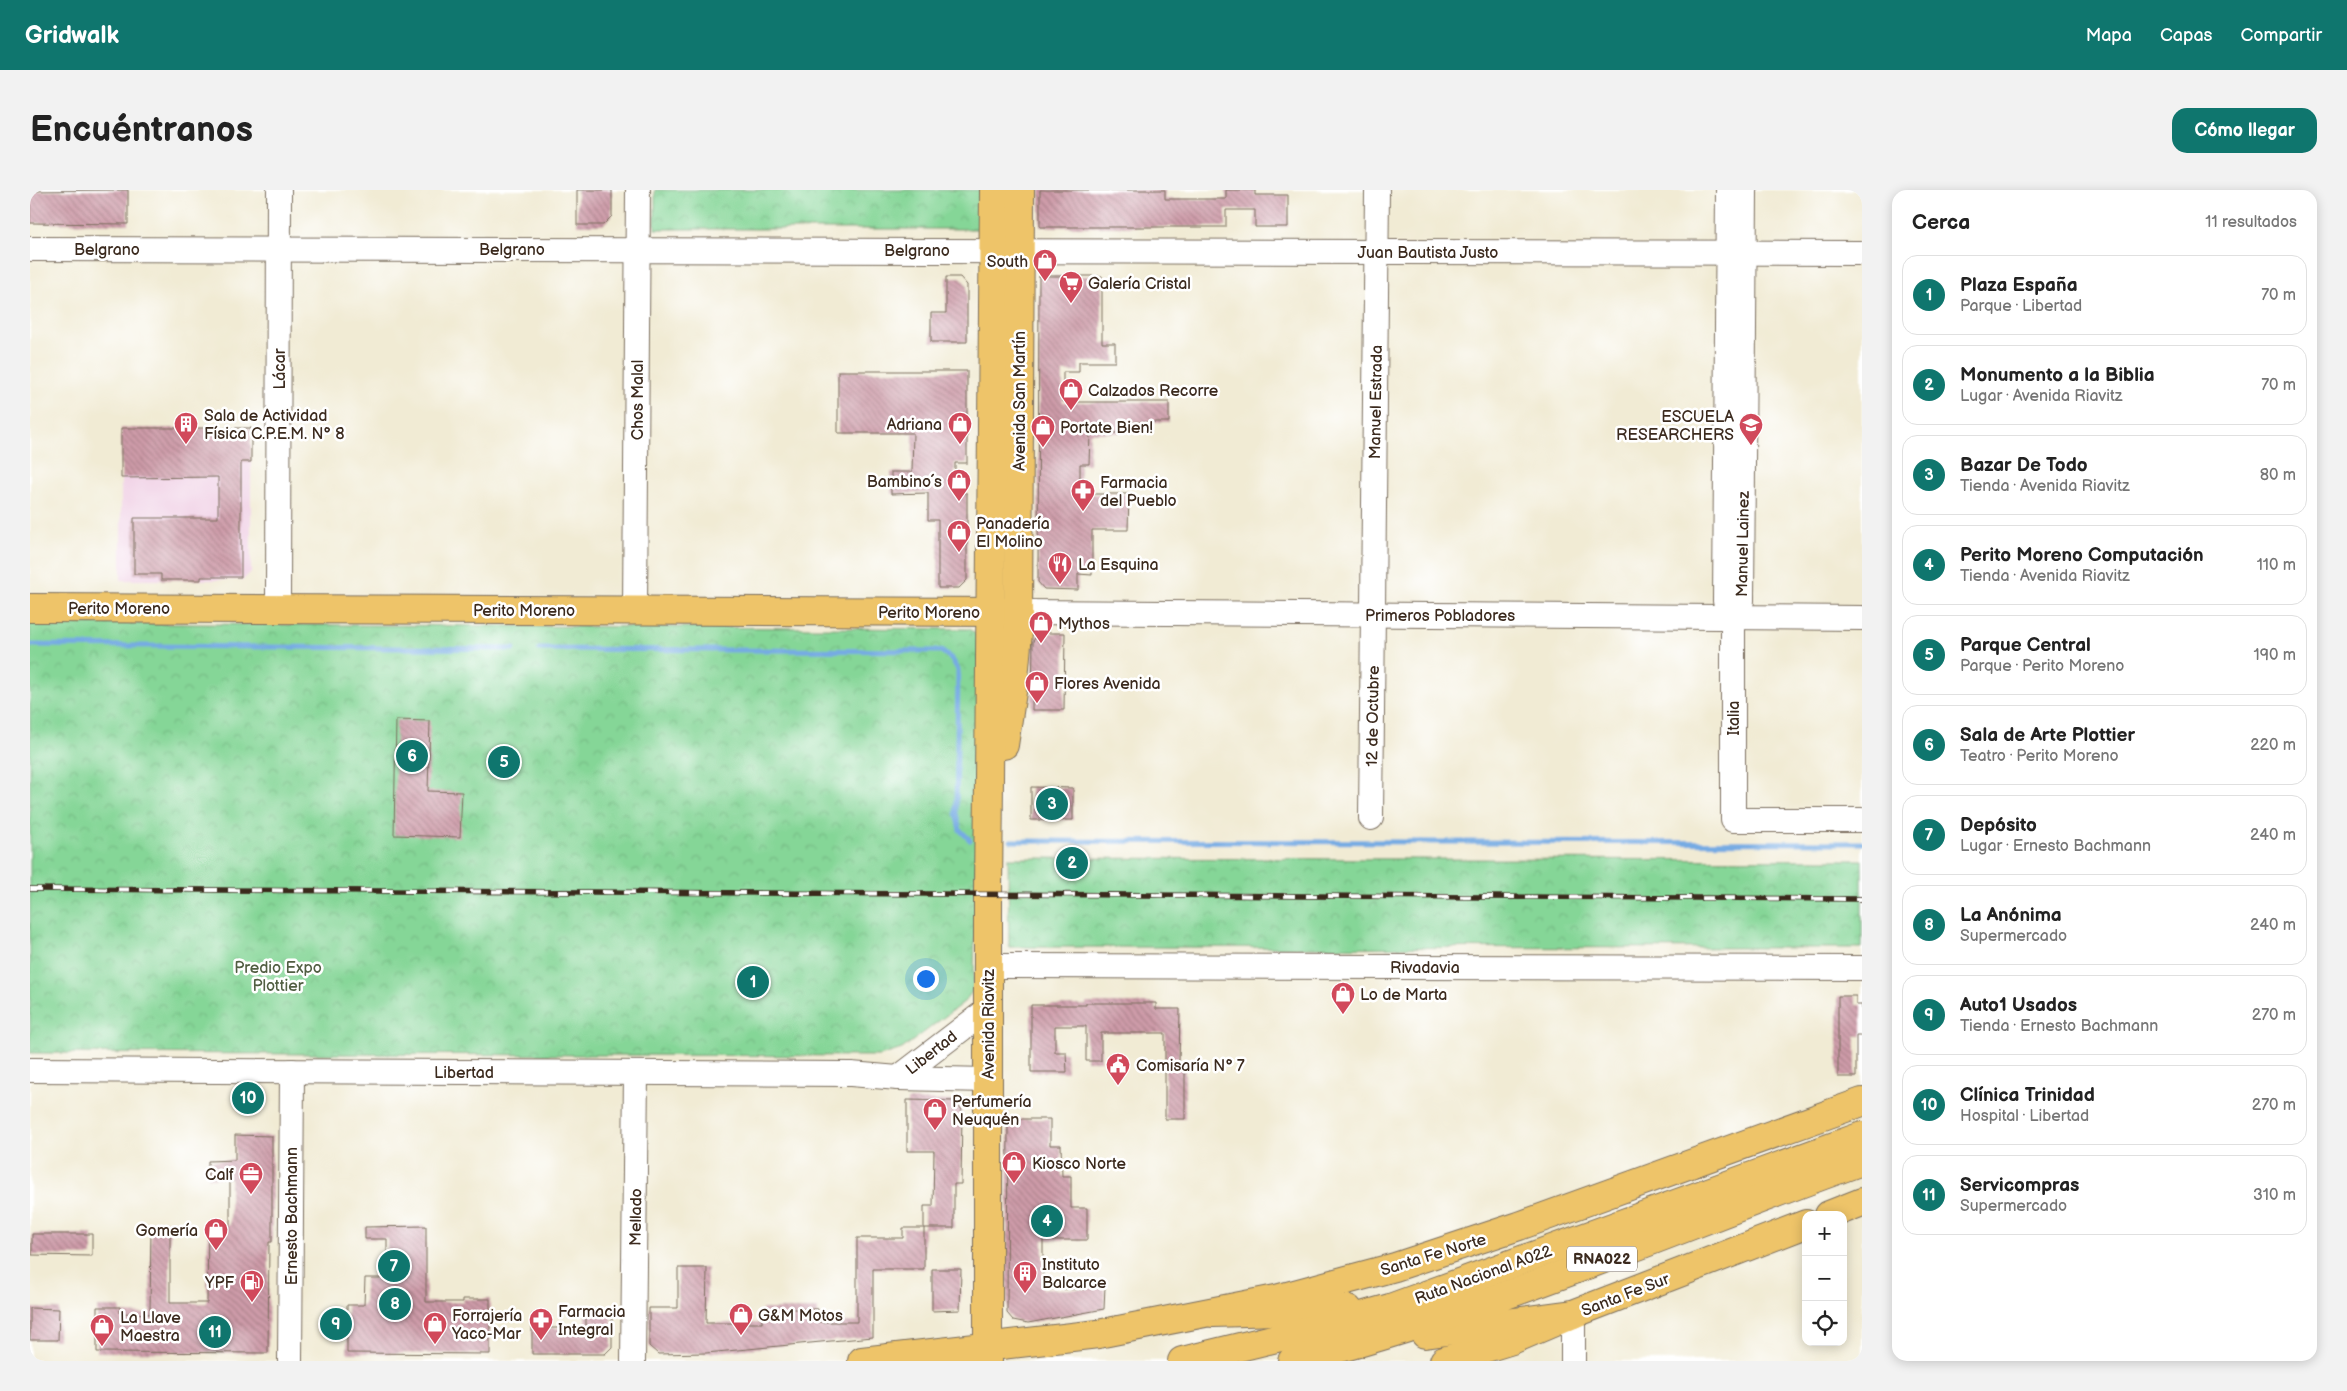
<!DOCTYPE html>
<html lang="es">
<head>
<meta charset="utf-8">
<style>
	body { margin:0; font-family:"Balsamiq Sans",sans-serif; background:#f2f2f2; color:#222 }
	.controls { position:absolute; right:15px; bottom:15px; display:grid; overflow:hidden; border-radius:10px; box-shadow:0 2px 12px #0003 }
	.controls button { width:45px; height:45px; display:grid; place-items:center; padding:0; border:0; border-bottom:1px solid #e0e0e0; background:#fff; color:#222; font:25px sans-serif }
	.you { position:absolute; left:895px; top:788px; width:18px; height:18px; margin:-12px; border:4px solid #fff; border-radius:50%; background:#1a73e8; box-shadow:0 0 0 8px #1a73e833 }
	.badge { display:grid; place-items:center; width:32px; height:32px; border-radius:50%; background:#0f766e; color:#fff; font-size:16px; font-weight:700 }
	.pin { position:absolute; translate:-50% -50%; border:2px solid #fff; box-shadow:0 1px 5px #0006 }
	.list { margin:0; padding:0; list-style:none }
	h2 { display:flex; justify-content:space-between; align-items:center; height:65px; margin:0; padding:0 20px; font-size:21px }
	h2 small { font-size:16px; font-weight:400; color:#767676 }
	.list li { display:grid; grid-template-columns:32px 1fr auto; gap:15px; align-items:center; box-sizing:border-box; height:80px; margin:0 10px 10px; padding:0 10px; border:1px solid #e0e0e0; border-radius:15px }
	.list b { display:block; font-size:19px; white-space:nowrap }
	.list p { margin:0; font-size:16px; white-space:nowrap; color:#767676 }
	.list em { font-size:16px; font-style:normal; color:#767676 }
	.icon { flex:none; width:28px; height:28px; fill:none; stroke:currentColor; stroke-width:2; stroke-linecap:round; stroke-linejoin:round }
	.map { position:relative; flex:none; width:1832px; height:1171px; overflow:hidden; border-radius:15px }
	header { display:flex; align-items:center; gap:30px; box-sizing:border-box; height:70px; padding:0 25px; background:#0f766e; color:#fff }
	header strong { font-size:24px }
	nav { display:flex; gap:28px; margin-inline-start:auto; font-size:18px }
	.intro { display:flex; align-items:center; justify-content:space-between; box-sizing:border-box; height:120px; padding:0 30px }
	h1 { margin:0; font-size:35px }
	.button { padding:12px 22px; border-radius:15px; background:#0f766e; color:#fff; font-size:18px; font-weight:700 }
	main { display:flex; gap:30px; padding:0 30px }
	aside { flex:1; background:#fff; border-radius:15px; box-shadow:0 2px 12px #0003 }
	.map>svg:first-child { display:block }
	.built { fill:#f0d0e5 }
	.park { fill:url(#park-crowns); stroke:#60805a }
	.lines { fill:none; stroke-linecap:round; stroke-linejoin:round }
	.stream { stroke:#76abe3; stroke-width:5 }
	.building { fill:url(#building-back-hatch) }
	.minor-casing { stroke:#7b6e5e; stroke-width:26 }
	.major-casing { stroke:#7b6e5e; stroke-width:30 }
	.highway-casing { stroke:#7b6e5e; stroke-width:30 }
	.minor { stroke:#fff; stroke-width:24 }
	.major { stroke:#eec469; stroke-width:28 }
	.highway { stroke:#eec469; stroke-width:28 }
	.rail-casing { stroke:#3b2a1e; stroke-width:5.5 }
	.rail { stroke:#fff; stroke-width:4; stroke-dasharray:11; stroke-linecap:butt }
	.labels { text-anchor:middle; stroke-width:5; stroke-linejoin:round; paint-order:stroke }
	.shield { fill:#fff; stroke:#766a62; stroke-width:1 }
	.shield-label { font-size:15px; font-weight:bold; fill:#3b2a1e }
	.street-label { font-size:16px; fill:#3b2a1e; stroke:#fff }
	.poi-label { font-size:16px; fill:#3b2a1e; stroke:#fff; text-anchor:start }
	.park-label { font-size:16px; fill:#515e42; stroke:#fff }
</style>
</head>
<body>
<header>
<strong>Gridwalk</strong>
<nav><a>Mapa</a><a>Capas</a><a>Compartir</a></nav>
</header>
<div class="intro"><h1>Encuéntranos</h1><a class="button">Cómo llegar</a></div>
<main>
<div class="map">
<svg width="1832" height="1171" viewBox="0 0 1832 1171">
	<defs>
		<pattern id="park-crowns" width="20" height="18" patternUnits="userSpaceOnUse" patternTransform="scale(1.25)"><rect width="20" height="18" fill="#85d697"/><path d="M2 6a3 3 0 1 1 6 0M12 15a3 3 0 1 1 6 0" fill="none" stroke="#74b882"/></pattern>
		<pattern id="building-back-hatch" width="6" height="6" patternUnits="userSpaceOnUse" patternTransform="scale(1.25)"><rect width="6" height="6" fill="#ce9ba9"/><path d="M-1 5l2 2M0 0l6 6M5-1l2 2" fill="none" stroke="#a87f89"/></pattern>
	</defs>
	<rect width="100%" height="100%" fill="#fff"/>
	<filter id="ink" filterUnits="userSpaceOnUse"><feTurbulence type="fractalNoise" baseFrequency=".02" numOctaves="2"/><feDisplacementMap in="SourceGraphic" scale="10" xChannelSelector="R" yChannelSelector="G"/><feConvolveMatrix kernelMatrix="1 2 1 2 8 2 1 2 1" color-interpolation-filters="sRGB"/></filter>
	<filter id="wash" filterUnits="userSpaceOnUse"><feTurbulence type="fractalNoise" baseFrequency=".0096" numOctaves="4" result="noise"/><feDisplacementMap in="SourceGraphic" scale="20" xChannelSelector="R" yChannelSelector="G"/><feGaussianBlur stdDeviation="1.12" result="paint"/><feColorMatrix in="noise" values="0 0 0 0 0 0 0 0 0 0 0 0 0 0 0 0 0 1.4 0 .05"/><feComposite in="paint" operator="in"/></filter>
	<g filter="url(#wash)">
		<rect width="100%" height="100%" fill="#f1ebd4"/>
		<!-- built -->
		<path class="built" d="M91,238H221V382L213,390H91Z"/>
		<!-- park -->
		<g class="park">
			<rect x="625" y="0" width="326" height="39"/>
			<path d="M0,433L939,439L947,445L950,458L944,788L942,802L934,812L872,859L850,866L0,863Z"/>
			<path d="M978,668L1832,670V758L979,757Z"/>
		</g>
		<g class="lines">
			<!-- stream -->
			<g class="stream">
				<path d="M0,455L484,459"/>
				<path d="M509,459L911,461L922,469L928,480L926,623L930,640L940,650"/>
				<path d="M981,651L1832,653"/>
			</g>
		</g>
		<g id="blocks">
			<!-- building -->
			<g class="building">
				<path d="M98,0V34L0,33V1Z"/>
				<path d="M547,0H582V26L573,35H547Z"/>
				<path d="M1010,0H1135V9H1196V0H1225V5H1258V37H1225V20H1196V37H1010Z"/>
				<path d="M1009,86H1072V153H1085V172H1049V182H1033V212H1139V232H1090V243H1060L1059,274H1050V304H1099L1098,340H1062V385L1048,384V400L1014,399L1008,392Z"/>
				<path d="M916,87H930L937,95V152H901V123H916Z"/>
				<path d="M808,181H937V273H925V303H937V390L929,398H908V330H898V303L861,304V282H882L883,243H808Z"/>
				<path d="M91,238H221V272H211V387H171V390H131V384H104V328H188V287L91,288Z"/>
				<path d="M1009,443H1035L1034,520H1002L1003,451Z"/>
				<path d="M366,530L400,531L398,601L432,602L430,647L364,645Z"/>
				<path d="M1001,597L1043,598V630H1001Z"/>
				<path d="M1808,806H1826V815H1832V846H1826V887H1808Z"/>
				<path d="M1056,813H1126V819H1150L1149,874H1155V929H1135V843H1071V871H1056V836H1025V862H1036L1037,882H1001V815H1056Z"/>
				<path d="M877,910L925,911L932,920L931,994H924V1038H894V1016H903L904,961H877Z"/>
				<path d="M978,929H1020V955H1031L1032,986H1041V1018H1057V1050H1013V1099H1056V1095L1075,1096L1074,1119L998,1133L983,1130L977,1123Z"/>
				<path d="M205,945L242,946V1052H239L238,1163L67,1162V1117H90V1123L120,1124L121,1035H140V1113H177L178,1035H200V988H178V971L205,970Z"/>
				<path d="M396,1036V1112H433V1109H460V1164L317,1163V1115H334L335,1088H357V1049H335V1037Z"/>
				<path d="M873,1038H894V1079H843V1147L676,1163L628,1164L619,1156V1118H648V1078H677L676,1133H732V1119H788V1132H827V1048H873Z"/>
				<path d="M2,1044H62V1066L2,1065Z"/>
				<path d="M902,1079H931L930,1120L902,1121Z"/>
				<path d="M0,1118L29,1119L28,1150H0Z"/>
				<path d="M556,1123H582V1157L575,1164H502V1124H520V1138H556Z"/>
			</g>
		</g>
	</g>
	<g filter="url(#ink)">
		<use href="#blocks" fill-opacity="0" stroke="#7b6e5e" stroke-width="1"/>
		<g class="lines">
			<defs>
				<g id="minor">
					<path d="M1698,0L1695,411L1703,427"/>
					<path d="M0,59L1832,63"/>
					<path d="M248,419L249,0"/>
					<path d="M605,420L608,0"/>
					<path d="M988,422L1832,428"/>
					<path d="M1703,427L1712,411L1715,0"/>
					<path d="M1703,427V630H1832"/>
					<path d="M1341,628L1347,0"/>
					<path d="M958,776L1832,778"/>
					<path d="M0,880L821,884L868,888L958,890"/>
					<path d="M868,888L958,819"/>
					<path d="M260,1171L262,881"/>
					<path d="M603,1171L606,883"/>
					<path d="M1543,1171V1124"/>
				</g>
				<g id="major">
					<path d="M0,418L988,422"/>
					<path d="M974,555L984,489L988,442L990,0"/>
					<path d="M1799,1025L1832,1012"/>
					<path d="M832,1171L1068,1144L1246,1109L1365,1077L1489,1036L1832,912"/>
					<path d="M958,1171V706L964,0"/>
					<path d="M1414,1171L1482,1150L1543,1124L1776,1034"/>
				</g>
				<g id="highway">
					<path d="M1183,1123L1318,1119"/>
					<path d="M1395,1144L1543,1124"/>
					<path d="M1152,1171L1292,1137L1360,1118L1832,946"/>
					<path d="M1262,1171C1458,1122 1643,1039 1832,971"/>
				</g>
			</defs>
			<!-- minor casing -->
			<use href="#minor" class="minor-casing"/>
			<!-- major casing -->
			<use href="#major" class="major-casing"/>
			<!-- highway casing -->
			<use href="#highway" class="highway-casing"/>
			<!-- minor -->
			<use href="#minor" class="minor"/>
			<!-- major -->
			<use href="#major" class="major"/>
			<!-- highway -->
			<use href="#highway" class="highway"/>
			<defs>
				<path id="rail" d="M0,699L1832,709"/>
			</defs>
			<!-- rail casing -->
			<use href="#rail" class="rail-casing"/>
			<!-- rail -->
			<use href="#rail" class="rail"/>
		</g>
	</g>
	<!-- icons -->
	<defs>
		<symbol id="shop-pin" viewBox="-11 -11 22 30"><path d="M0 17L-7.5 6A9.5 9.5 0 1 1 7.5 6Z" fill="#d1495b" stroke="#fff"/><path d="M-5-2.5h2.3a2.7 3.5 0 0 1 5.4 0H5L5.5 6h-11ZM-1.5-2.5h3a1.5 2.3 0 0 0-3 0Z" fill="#fff"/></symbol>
		<symbol id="supermarket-pin" viewBox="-11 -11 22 30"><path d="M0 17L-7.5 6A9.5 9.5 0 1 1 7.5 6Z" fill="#d1495b" stroke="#fff"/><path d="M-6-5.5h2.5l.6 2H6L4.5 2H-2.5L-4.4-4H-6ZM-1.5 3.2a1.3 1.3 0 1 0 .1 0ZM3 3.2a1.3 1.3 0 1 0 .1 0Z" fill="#fff"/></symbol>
		<symbol id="building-pin" viewBox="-11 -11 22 30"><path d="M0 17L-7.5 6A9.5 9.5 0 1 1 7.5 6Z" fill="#d1495b" stroke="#fff"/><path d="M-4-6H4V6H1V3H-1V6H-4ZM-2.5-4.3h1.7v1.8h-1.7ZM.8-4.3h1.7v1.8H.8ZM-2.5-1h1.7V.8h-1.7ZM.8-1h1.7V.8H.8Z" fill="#fff"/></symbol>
		<symbol id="school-pin" viewBox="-11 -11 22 30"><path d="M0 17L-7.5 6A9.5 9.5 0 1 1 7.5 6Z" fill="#d1495b" stroke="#fff"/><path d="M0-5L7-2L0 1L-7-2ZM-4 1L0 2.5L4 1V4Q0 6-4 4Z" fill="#fff"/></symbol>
		<symbol id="pharmacy-pin" viewBox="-11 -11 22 30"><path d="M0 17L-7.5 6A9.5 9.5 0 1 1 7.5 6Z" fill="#d1495b" stroke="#fff"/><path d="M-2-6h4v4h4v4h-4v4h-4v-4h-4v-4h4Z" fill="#fff"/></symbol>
		<symbol id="restaurant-pin" viewBox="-11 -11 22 30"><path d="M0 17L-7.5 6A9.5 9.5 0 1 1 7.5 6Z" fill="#d1495b" stroke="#fff"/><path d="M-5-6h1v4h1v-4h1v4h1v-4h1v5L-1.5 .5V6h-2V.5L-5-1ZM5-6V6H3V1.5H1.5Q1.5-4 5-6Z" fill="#fff"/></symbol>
		<symbol id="civic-pin" viewBox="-11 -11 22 30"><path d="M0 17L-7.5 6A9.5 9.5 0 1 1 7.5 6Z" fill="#d1495b" stroke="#fff"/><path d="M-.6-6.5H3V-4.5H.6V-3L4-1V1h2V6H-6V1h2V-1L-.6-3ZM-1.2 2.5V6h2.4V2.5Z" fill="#fff"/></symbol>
		<symbol id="office-pin" viewBox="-11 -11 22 30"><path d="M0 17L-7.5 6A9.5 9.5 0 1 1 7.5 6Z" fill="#d1495b" stroke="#fff"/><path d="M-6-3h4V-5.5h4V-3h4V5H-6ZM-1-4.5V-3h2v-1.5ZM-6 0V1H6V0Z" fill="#fff"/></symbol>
		<symbol id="fuel-pin" viewBox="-11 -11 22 30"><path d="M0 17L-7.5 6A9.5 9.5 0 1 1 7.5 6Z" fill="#d1495b" stroke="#fff"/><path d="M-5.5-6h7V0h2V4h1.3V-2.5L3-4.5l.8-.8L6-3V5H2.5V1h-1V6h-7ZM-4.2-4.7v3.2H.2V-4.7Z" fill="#fff"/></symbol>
	</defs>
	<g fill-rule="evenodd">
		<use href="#shop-pin" x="1001" y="57" width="28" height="38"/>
		<use href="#supermarket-pin" x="1027" y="79" width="28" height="38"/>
		<use href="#shop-pin" x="1027" y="186" width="28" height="38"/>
		<use href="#building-pin" x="142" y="220" width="28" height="38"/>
		<use href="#shop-pin" x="916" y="220" width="28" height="38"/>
		<use href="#school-pin" x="1707" y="221" width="28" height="38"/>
		<use href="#shop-pin" x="999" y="223" width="28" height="38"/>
		<use href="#shop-pin" x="915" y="277" width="28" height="38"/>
		<use href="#pharmacy-pin" x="1039" y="287" width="28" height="38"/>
		<use href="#shop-pin" x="915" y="328" width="28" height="38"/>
		<use href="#restaurant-pin" x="1016" y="360" width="28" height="38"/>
		<use href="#shop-pin" x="997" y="419" width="28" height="38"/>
		<use href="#shop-pin" x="993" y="479" width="28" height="38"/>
		<use href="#shop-pin" x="1299" y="790" width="28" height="38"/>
		<use href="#civic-pin" x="1074" y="861" width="28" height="38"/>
		<use href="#shop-pin" x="891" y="906" width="28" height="38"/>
		<use href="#shop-pin" x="970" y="959" width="28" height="38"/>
		<use href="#office-pin" x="207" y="970" width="28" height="38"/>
		<use href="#shop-pin" x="172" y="1026" width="28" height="38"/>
		<use href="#building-pin" x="981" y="1069" width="28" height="38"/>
		<use href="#fuel-pin" x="208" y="1078" width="28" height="38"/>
		<use href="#shop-pin" x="697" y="1111" width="28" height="38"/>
		<use href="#pharmacy-pin" x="497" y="1116" width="28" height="38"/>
		<use href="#shop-pin" x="391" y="1120" width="28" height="38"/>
		<use href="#shop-pin" x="58" y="1122" width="28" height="38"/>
	</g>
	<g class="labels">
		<!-- shield labels -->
		<rect class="shield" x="1537" y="1056.5" width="70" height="25" rx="4"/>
		<g class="shield-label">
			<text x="1572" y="1074">RNA022</text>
		</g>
		<!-- street labels -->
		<g class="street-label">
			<text x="77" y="65">Belgrano</text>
			<text x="482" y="65">Belgrano</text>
			<text x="887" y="66">Belgrano</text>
			<text x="1398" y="68">Juan Bautista Justo</text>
			<text transform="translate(249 179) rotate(-90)" y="6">Lácar</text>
			<text transform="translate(607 210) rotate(-90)" y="6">Chos Malal</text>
			<text transform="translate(989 211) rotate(-90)" y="6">Avenida San Martín</text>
			<text transform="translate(1345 212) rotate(-89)" y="6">Manuel Estrada</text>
			<text transform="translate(1712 354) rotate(-89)" y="6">Manuel Lainez</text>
			<text x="89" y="424">Perito Moreno</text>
			<text x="494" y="426">Perito Moreno</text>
			<text x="899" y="428">Perito Moreno</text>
			<text x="1410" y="431">Primeros Pobladores</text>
			<text transform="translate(1342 526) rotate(-89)" y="6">12 de Octubre</text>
			<text transform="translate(1703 528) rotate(-90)" y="6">Italia</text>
			<text x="1395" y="783">Rivadavia</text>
			<text transform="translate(958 834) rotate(-90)" y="6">Avenida Riavitz</text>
			<text transform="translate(901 862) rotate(-38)" y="6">Libertad</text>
			<text x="434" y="888">Libertad</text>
			<text transform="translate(261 1026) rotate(-90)" y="6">Ernesto Bachmann</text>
			<text transform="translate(605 1027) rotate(-89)" y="6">Mellado</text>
			<text transform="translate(1403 1064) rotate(-17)" y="6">Santa Fe Norte</text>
			<text transform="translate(1453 1084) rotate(-20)" y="6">Ruta Nacional A022</text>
			<text transform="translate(1595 1104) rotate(-21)" y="6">Santa Fe Sur</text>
		</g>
		<!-- poi labels -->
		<g class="poi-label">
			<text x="998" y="77" text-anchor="end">South</text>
			<text x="1058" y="99">Galería Cristal</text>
			<text x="1058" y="206">Calzados Recorre</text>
			<text x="174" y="231">Sala de Actividad<tspan x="174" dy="18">Física C.P.E.M. N° 8</tspan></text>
			<text x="1704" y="232" text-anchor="end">ESCUELA<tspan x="1704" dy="18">RESEARCHERS</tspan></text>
			<text x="912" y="240" text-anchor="end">Adriana</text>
			<text x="1030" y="243">Portate Bien!</text>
			<text x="912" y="297" text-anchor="end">Bambino´s</text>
			<text x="1070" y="298">Farmacia<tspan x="1070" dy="18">del Pueblo</tspan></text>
			<text x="946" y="339">Panadería<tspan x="946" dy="18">El Molino</tspan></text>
			<text x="1048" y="380">La Esquina</text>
			<text x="1028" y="439">Mythos</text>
			<text x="1024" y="499">Flores Avenida</text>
			<text x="1330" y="810">Lo de Marta</text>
			<text x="1106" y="881">Comisaría N° 7</text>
			<text x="922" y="917">Perfumería<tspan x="922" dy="18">Neuquén</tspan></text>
			<text x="1002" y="979">Kiosco Norte</text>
			<text x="204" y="990" text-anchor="end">Calf</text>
			<text x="168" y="1046" text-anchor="end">Gomería</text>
			<text x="1012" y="1080">Instituto<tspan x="1012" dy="18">Balcarce</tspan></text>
			<text x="204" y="1098" text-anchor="end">YPF</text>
			<text x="528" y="1127">Farmacia<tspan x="528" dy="18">Integral</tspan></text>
			<text x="422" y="1131">Forrajería<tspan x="422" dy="18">Yaco-Mar</tspan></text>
			<text x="728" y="1131">G&amp;M Motos</text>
			<text x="90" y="1133">La Llave<tspan x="90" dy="18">Maestra</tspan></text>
		</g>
		<!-- park labels -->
		<g class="park-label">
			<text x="248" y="783">Predio Expo<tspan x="248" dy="18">Plottier</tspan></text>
		</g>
	</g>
</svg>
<div class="controls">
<button>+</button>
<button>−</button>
<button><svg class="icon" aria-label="locate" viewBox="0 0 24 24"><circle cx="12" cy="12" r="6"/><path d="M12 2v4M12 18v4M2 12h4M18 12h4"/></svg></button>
</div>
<div class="you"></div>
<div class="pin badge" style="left:723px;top:792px">1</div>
<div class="pin badge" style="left:1042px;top:673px">2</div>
<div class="pin badge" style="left:1022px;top:614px">3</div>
<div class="pin badge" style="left:1017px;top:1031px">4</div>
<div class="pin badge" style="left:474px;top:572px">5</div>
<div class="pin badge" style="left:382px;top:566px">6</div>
<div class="pin badge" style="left:364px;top:1076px">7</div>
<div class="pin badge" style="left:365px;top:1114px">8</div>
<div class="pin badge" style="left:306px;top:1134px">9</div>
<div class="pin badge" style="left:218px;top:908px">10</div>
<div class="pin badge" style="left:185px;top:1142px">11</div>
</div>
<aside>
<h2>Cerca<small>11 resultados</small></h2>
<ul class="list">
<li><span class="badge">1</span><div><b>Plaza España</b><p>Parque · Libertad</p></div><em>70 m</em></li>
<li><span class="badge">2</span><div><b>Monumento a la Biblia</b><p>Lugar · Avenida Riavitz</p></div><em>70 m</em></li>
<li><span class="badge">3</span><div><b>Bazar De Todo</b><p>Tienda · Avenida Riavitz</p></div><em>80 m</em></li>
<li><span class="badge">4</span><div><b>Perito Moreno Computación</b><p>Tienda · Avenida Riavitz</p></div><em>110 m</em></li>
<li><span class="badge">5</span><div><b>Parque Central</b><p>Parque · Perito Moreno</p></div><em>190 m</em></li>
<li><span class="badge">6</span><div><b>Sala de Arte Plottier</b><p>Teatro · Perito Moreno</p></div><em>220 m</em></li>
<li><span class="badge">7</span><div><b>Depósito</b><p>Lugar · Ernesto Bachmann</p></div><em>240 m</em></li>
<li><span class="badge">8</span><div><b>La Anónima</b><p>Supermercado</p></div><em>240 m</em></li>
<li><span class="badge">9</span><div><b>Auto1 Usados</b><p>Tienda · Ernesto Bachmann</p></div><em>270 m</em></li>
<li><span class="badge">10</span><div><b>Clínica Trinidad</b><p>Hospital · Libertad</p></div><em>270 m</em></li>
<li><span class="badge">11</span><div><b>Servicompras</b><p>Supermercado</p></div><em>310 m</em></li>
</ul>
</aside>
</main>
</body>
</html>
